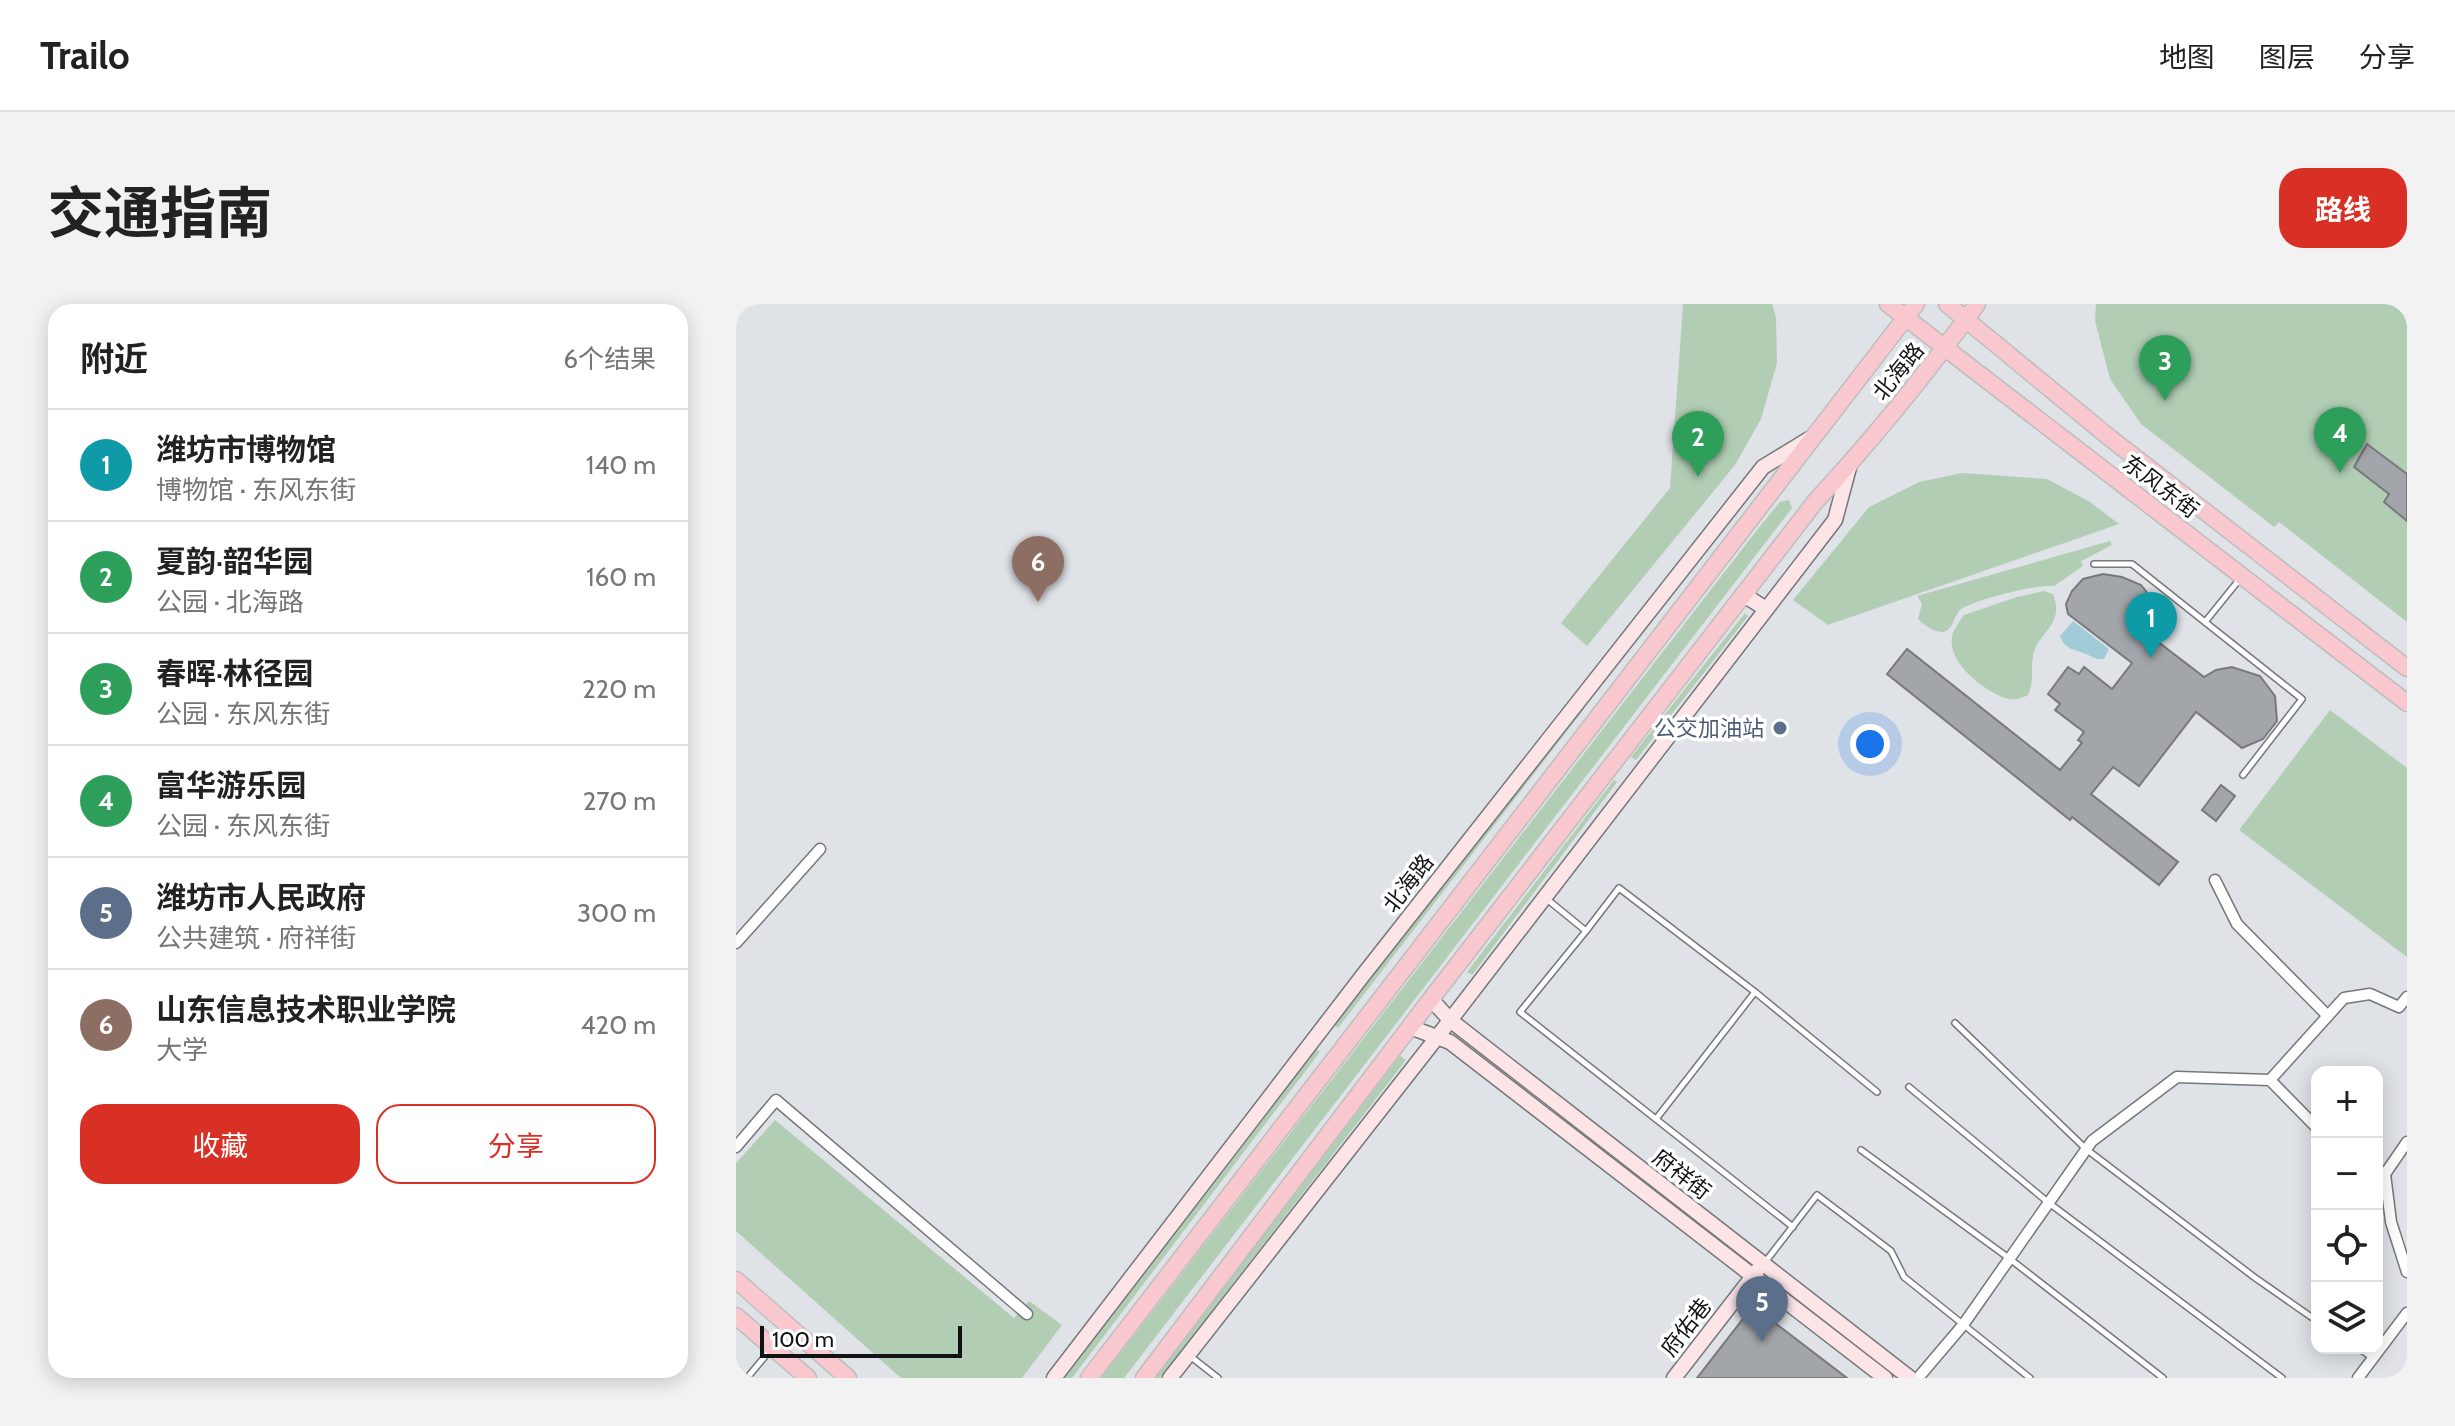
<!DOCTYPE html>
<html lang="zh">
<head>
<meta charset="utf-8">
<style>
	body { margin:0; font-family:Cabin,"Noto Sans SC",sans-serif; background:#f2f2f2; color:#222 }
	.controls { position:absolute; right:24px; bottom:24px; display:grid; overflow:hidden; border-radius:16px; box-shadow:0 4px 20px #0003 }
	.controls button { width:72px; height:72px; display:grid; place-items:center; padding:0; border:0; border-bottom:2px solid #e0e0e0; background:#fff; color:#222; font:40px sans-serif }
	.scale { position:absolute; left:24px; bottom:20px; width:202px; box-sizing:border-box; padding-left:8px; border:4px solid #111214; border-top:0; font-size:22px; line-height:28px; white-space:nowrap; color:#111214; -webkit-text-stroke:6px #fff; paint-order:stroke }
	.you { position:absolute; left:1134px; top:440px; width:28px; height:28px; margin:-20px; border:6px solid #fff; border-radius:50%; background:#1a73e8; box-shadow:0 0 0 12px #1a73e833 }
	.badge { display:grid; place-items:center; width:52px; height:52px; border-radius:50%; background:#d93025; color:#fff; font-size:26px; font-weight:700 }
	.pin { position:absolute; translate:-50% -66px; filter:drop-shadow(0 2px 4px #0008) }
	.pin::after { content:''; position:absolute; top:42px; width:28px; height:24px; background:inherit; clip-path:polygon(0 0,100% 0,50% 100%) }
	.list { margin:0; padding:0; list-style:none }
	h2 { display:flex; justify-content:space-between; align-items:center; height:104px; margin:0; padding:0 32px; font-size:34px }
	h2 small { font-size:26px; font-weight:400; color:#767676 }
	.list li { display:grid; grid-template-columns:52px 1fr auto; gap:24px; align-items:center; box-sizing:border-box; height:112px; padding:0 32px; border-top:2px solid #e0e0e0 }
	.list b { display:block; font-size:30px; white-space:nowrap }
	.list p { margin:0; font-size:26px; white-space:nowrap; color:#767676 }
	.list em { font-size:26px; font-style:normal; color:#767676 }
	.actions { display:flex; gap:16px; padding:24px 32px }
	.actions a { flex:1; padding:18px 0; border:2px solid #d93025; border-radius:24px; text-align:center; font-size:28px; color:#d93025 }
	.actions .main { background:#d93025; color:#fff }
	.icon { flex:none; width:44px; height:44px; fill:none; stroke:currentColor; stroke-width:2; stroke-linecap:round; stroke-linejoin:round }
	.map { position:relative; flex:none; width:1671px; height:1074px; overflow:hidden; border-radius:24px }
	header { display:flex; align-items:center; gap:48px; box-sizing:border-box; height:112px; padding:0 40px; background:#fff; border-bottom:2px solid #e0e0e0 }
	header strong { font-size:38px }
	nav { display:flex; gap:44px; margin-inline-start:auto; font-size:28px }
	.intro { display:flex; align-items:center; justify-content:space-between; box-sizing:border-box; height:192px; padding:0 48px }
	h1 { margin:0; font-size:56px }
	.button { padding:20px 36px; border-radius:24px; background:#d93025; color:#fff; font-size:28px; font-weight:700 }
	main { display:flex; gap:48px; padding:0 48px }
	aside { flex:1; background:#fff; border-radius:24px; box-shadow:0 4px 20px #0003 }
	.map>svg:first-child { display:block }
	.green { fill:#b1ceb5 }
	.water { fill:#a1ccd7 }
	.building { fill:#a2a5a9; stroke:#77797d; stroke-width:2 }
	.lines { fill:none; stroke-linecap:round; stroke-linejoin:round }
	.lane-casing { stroke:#75777b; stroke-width:8 }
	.street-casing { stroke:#75777b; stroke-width:13 }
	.secondary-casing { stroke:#75777b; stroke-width:17 }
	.primary-casing { stroke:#bcbdbd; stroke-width:19 }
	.lane { stroke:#fff; stroke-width:5 }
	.street { stroke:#fff; stroke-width:10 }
	.secondary { stroke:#fce4e7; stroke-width:14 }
	.primary { stroke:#f9c8ce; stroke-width:16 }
	.service-dot { fill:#5c6f8a; stroke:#fff; stroke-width:3 }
	.labels { text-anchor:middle; stroke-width:7; stroke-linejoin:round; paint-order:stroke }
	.street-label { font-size:22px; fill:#111214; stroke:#fff }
	.service-label { font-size:22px; fill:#4e5e75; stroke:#fff; text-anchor:end }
</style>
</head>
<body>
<header>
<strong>Trailo</strong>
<nav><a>地图</a><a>图层</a><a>分享</a></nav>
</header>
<div class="intro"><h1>交通指南</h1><a class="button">路线</a></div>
<main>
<aside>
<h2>附近<small>6个结果</small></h2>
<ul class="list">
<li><span class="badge" style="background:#0f9aa8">1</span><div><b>潍坊市博物馆</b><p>博物馆 · 东风东街</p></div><em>140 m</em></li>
<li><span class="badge" style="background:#2e9e5b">2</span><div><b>夏韵·韶华园</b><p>公园 · 北海路</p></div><em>160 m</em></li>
<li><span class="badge" style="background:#2e9e5b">3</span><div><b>春晖·林径园</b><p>公园 · 东风东街</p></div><em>220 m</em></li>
<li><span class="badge" style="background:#2e9e5b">4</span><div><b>富华游乐园</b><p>公园 · 东风东街</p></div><em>270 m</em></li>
<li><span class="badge" style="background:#5c6f8a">5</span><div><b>潍坊市人民政府</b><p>公共建筑 · 府祥街</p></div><em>300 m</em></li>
<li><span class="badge" style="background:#8d6e63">6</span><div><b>山东信息技术职业学院</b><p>大学</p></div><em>420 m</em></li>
</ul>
<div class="actions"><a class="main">收藏</a><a>分享</a></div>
</aside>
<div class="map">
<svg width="1671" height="1074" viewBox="0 0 1671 1074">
	<rect width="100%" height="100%" fill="#dfe2e6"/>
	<!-- green -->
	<g class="green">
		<path d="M947,0H1036L1040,14L1041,59L1025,115L999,161L851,342L825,319L934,184Z"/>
		<path d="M1360,0H1671V318L1543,218L1538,223L1405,120L1374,75L1359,17Z"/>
		<path d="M1226,169L1311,175L1354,198L1383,220L1092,321L1057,296L1133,203L1183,178Z"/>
		<path d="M1053,196L1056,204L388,1074H365L1021,226L1044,198Z"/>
		<path d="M1374,237L1376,241L1345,257L1347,262L1318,282C1302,280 1236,296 1224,306C1218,312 1217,324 1210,327C1201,331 1188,321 1182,315L1186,300L1181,292Z"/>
		<path d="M1308,287L1317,290C1330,322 1299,330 1297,353C1294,370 1299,373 1292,391C1286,394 1280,396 1273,395C1251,390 1211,359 1216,333C1217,326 1224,317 1228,311L1281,293Z"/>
		<path d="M1009,309L1012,312L900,456L895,453Z"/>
		<path d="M844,402L848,405L602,724L598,721Z"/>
		<path d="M1594,406L1671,464V653L1503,526Z"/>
		<path d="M878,476L881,478L736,671L731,668Z"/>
		<path d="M579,744L584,748L336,1074H328Z"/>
		<path d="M664,752L670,756L424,1074H418Z"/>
		<path d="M39,816L278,1014L293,997L326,1021L286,1074H165L0,927V859Z"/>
	</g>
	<!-- water -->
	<path class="water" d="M1337,317L1373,345L1368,355C1359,356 1358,353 1350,350C1338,345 1329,346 1324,332Z"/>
	<!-- building -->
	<g class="building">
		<path d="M1631,140L1671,170V217L1648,198L1653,190L1618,163Z"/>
		<path d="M1367,270L1386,273L1405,281L1417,296L1424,314L1421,337L1468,373L1480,366L1496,363L1524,372L1539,392L1541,417L1527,435L1506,444L1460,408L1403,482L1377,463L1355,490L1442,558L1423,581L1336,513L1334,516L1151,370L1171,345L1324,466L1346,439L1342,436L1348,428L1319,406L1324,400L1312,390L1332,363L1343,370L1348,363L1376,385L1396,359L1332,310L1330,300L1336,287L1347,275Z"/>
		<path d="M1485,481L1499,492L1480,517L1466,506Z"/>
		<path d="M1017,1002L1111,1074H961Z"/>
	</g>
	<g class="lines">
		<defs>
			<g id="lane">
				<path d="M1358,260H1396L1566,395L1507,471"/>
				<path d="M1469,318L1503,276"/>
				<path d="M812,596L850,627L784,708L1057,923"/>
				<path d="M850,627L883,584L1019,688L920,815"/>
				<path d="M1019,688L1141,788"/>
				<path d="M1219,719L1350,845L1518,973L1581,1017"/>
				<path d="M1173,783L1313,899L1546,1074"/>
				<path d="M1125,846L1274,955L1427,1074"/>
				<path d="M1030,957L1081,891L1155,947L1168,973L1294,1074"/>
				<path d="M1622,1044L1637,1054"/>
				<path d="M454,1052L482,1074"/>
				<path d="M11,1074L36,1044"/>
			</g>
			<g id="street">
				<path d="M1479,576L1501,620L1592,712"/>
				<path d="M0,639L84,545"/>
				<path d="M1534,776L1608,694L1634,690L1663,703L1671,693"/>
				<path d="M0,843L40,796L291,1010"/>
				<path d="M1641,865L1649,870L1655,918L1671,968"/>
				<path d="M1649,870L1671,838"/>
				<path d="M1182,1074L1227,1021L1356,837L1441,773L1534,776L1581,824"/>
				<path d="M1622,1074L1671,1009"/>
			</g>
			<g id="secondary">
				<path d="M1008,291L1030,305"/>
				<path d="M695,695L714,716L1174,1074"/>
				<path d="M674,723L714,738L1149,1074"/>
				<path d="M318,1074L628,670L1027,163L1073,135"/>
				<path d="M434,1074L702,732L1099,216L1114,160"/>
				<path d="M938,1074L1021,967"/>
			</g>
			<g id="primary">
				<path d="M1152,0L1671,399"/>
				<path d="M1211,0L1374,134L1671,364"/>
				<path d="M0,976L112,1074"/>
				<path d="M0,1012L72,1074"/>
				<path d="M353,1074L1180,0"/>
				<path d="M408,1074L695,695L1079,198C1137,135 1191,69 1241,0"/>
			</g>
		</defs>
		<!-- lane casing -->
		<use href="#lane" class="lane-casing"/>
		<!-- street casing -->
		<use href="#street" class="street-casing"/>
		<!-- secondary casing -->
		<use href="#secondary" class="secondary-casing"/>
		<!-- primary casing -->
		<use href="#primary" class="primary-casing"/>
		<!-- lane -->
		<use href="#lane" class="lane"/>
		<!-- street -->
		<use href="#street" class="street"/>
		<!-- secondary -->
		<use href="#secondary" class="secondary"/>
		<!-- primary -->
		<use href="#primary" class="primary"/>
	</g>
	<!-- markers -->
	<circle class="service-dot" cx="1044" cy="424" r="8"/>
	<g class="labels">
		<!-- street labels -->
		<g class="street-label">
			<text transform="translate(1162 67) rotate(-51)" y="8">北海路</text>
			<text transform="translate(1425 182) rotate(37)" y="8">东风东街</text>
			<text transform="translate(672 579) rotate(-52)" y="8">北海路</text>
			<text transform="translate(946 870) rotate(38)" y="8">府祥街</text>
			<text transform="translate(950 1023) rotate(-52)" y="8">府佑巷</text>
		</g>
		<!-- service labels -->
		<g class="service-label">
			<text x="1028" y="432">公交加油站</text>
		</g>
	</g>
</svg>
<div class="controls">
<button>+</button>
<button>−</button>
<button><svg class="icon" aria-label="locate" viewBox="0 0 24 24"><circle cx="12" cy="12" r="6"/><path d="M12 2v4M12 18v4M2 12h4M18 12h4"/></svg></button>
<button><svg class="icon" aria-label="layers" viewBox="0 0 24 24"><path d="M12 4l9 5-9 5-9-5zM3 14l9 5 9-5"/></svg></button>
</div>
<div class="scale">100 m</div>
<div class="you"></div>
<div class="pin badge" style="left:1415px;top:354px;background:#0f9aa8">1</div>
<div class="pin badge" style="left:962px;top:173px;background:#2e9e5b">2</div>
<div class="pin badge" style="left:1429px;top:97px;background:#2e9e5b">3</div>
<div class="pin badge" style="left:1604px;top:169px;background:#2e9e5b">4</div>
<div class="pin badge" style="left:1026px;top:1038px;background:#5c6f8a">5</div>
<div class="pin badge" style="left:302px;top:298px;background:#8d6e63">6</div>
</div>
</main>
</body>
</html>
